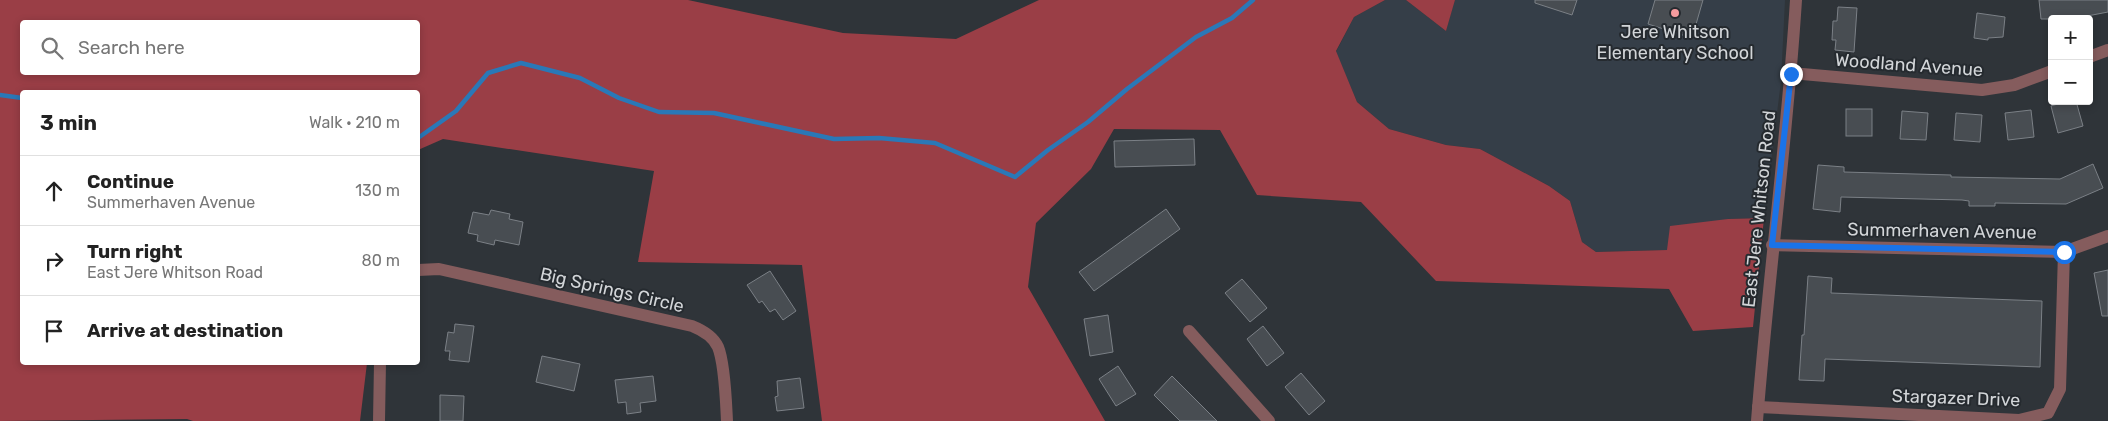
<!DOCTYPE html>
<html lang="en">
<head>
<meta charset="utf-8">
<style>
	body { margin:0; font-family:Rubik,sans-serif; background:#f2f2f2; color:#222 }
	.controls { position:absolute; right:15px; top:15px; display:grid; overflow:hidden; border-radius:5px; box-shadow:0 2px 8px #0003 }
	.controls button { width:45px; height:45px; display:grid; place-items:center; padding:0; border:0; border-bottom:1px solid #e0e0e0; background:#fff; color:#222; font:25px sans-serif }
	.stop { position:absolute; width:15px; height:15px; margin:-11px; border:4px solid #1a73e8; border-radius:50%; background:#fff }
	.stop.end { background:#1a73e8; border-color:#fff; box-shadow:0 1px 5px #0008 }
	.list { margin:0; padding:0; list-style:none }
	h2 { display:flex; justify-content:space-between; align-items:center; height:65px; margin:0; padding:0 20px; font-size:21px }
	h2 small { font-size:16px; font-weight:400; color:#767676 }
	.list li { display:grid; grid-template-columns:32px 1fr auto; gap:15px; align-items:center; box-sizing:border-box; height:70px; padding:0 20px; border-top:1px solid #e0e0e0 }
	.list b { display:block; font-size:19px; white-space:nowrap }
	.list p { margin:0; font-size:16px; white-space:nowrap; color:#767676 }
	.list em { font-size:16px; font-style:normal; color:#767676 }
	.icon { flex:none; width:28px; height:28px; fill:none; stroke:currentColor; stroke-width:2; stroke-linecap:round; stroke-linejoin:round }
	.map { position:relative; flex:none; width:2108px; height:421px; overflow:hidden }
	.search { position:absolute; background:#fff; box-shadow:0 2px 8px #0003; left:20px; top:20px; width:400px; height:55px; display:flex; align-items:center; gap:12px; box-sizing:border-box; padding:0 18px; border-radius:5px; color:#767676; font-size:19px }
	.panel { position:absolute; background:#fff; box-shadow:0 2px 8px #0003; left:20px; top:90px; width:400px; height:275px; border-radius:5px }
	.map>svg:first-child { display:block }
	.built { fill:#353e48 }
	.forest { fill:#9a3e46; fill-rule:evenodd }
	.lines { fill:none; stroke-linecap:round; stroke-linejoin:round }
	.stream { stroke:#2a78b7; stroke-width:4.5 }
	.building { fill:#484d52; stroke:#7b8086 }
	.minor { stroke:#855c5d; stroke-width:12 }
	.route { stroke:#1a73e8; stroke-width:6 }
	.poi-dot { fill:#f59b9e; stroke:#252a2f; stroke-width:2 }
	.labels { text-anchor:middle; stroke-width:4; stroke-linejoin:round; paint-order:stroke }
	.poi-label { font-size:18px; fill:#d2d5d8; stroke:#252a2f }
	.street-label { font-size:18px; fill:#d2d5d8; stroke:#252a2f }
</style>
</head>
<body>
<div class="map">
<svg width="2108" height="421" viewBox="0 0 2108 421">
	<rect width="100%" height="100%" fill="#2f3439"/>
	<!-- built -->
	<path class="built" d="M1385,0H1406L1446,31L1455,0H1785L1781,81L1764,218L1728,219L1667,250L1596,252L1582,242L1570,201L1549,186L1480,149L1446,145L1389,129L1357,102L1336,52L1354,17Z"/>
	<!-- forest -->
	<g class="forest">
		<path d="M0,0H688L843,33L956,39L1039,0H1385L1354,17L1336,51L1357,102L1389,129L1446,145L1480,149L1549,186L1570,201L1582,242L1596,252L1667,250L1670,226L1728,219L1764,218L1753,327L1693,331L1669,289L1436,281L1361,202L1257,195L1220,130L1114,129L1091,169L1036,223L1028,287L1105,421H822L802,265L638,262L654,171L443,139L418,150V92H22V362L367,363L360,421H193L187,419L0,421ZM22,22H418V72H22Z"/>
		<path d="M1406,0H1455L1446,31Z"/>
	</g>
	<g class="lines">
		<!-- stream -->
		<g class="stream">
			<path d="M0,95L22,98"/>
			<path d="M418,138L456,111L488,73L521,63L580,78L619,98L659,112L714,113L834,139L879,138L935,143L1015,177L1048,150L1088,122L1127,89L1196,37L1232,18L1253,0"/>
		</g>
	</g>
	<!-- building -->
	<g class="building">
		<path d="M1535,0H1577L1572,15L1535,3Z"/>
		<path d="M1655,0H1703L1692,38L1648,24Z"/>
		<path d="M2039,0H2108V12L2082,17L2083,19H2041Z"/>
		<path d="M1838,7L1857,8L1854,52L1835,50L1836,40H1832L1833,21H1837Z"/>
		<path d="M1977,13L2005,17L2003,37L1988,38V40L1974,38Z"/>
		<path d="M2068,101H2076L2083,126L2058,133L2051,106Z"/>
		<rect x="1846" y="109" width="26" height="27"/>
		<path d="M2031,110L2034,137L2008,140L2005,113Z"/>
		<path d="M1902,111L1928,113L1926,140L1900,139Z"/>
		<path d="M1956,113L1982,115L1980,142L1954,140Z"/>
		<path d="M1194,139L1195,165L1115,167L1114,141Z"/>
		<path d="M2093,164L2103,188L2066,204L1995,203V206H1969V201L1962,200L1841,197L1840,212L1813,209L1818,165L1844,167V172L1951,175V177L2060,179Z"/>
		<path d="M1166,209L1180,229L1094,291L1079,272Z"/>
		<path d="M491,210L510,214L509,219L523,222L519,245L495,240L494,245L477,241L478,235L468,233L473,212L489,215Z"/>
		<path d="M2108,270V316H2102L2094,273Z"/>
		<path d="M770,271L796,311L783,320L775,309L770,312L762,301L759,303L747,285Z"/>
		<path d="M1808,276L1832,278L1831,293L2042,301L2040,367L1825,359L1824,381L1799,380L1802,335H1804Z"/>
		<path d="M1242,279L1267,308L1250,322L1225,293Z"/>
		<path d="M1108,315L1113,352L1090,356L1084,319Z"/>
		<path d="M455,324L474,326L469,362L449,360L450,351H445L448,332L454,333Z"/>
		<path d="M1263,326L1284,353L1267,366L1247,339Z"/>
		<path d="M542,356L580,364L574,391L536,382Z"/>
		<path d="M1118,366L1136,394L1116,406L1099,379Z"/>
		<path d="M1301,373L1325,401L1309,415L1285,387Z"/>
		<path d="M653,376L656,401L640,403L641,412L627,414L626,402L618,403L615,380Z"/>
		<path d="M1172,376L1217,421H1180L1154,395Z"/>
		<path d="M800,378L804,408L777,411L775,397L778,396L777,381Z"/>
		<path d="M440,395L464,396L463,421H440Z"/>
	</g>
	<g class="lines">
		<!-- minor -->
		<g class="minor">
			<path d="M2089,57L2108,50"/>
			<path d="M1791,73L1982,90L2014,85L2052,71"/>
			<path d="M1772,245L2064,252L2108,236"/>
			<path d="M418,270L439,269L692,326C702,330 713,336 718,347C725,364 726,403 727,421"/>
			<path d="M1189,331L1269,421"/>
			<path d="M1758,407L2019,420L2048,413L2060,389L2064,252"/>
			<path d="M379,421L380,362"/>
			<path d="M1757,421C1768,281 1787,141 1796,0"/>
		</g>
	</g>
	<g class="lines">
		<!-- route -->
		<path class="route" d="M1791,74L1772,245L2064,252"/>
	</g>
	<!-- markers -->
	<circle class="poi-dot" cx="1675" cy="13" r="5"/>
	<g class="labels">
		<!-- poi labels -->
		<g class="poi-label">
			<text x="1675" y="38">Jere Whitson<tspan x="1675" dy="21">Elementary School</tspan></text>
		</g>
		<!-- street labels -->
		<g class="street-label">
			<text transform="translate(1909 65) rotate(4)" y="6">Woodland Avenue</text>
			<text transform="translate(1759 209) rotate(-84)" y="6">East Jere Whitson Road</text>
			<text transform="translate(1942 231) rotate(1)" y="6">Summerhaven Avenue</text>
			<text transform="translate(612 290) rotate(13)" y="6">Big Springs Circle</text>
			<text transform="translate(1956 398) rotate(2)" y="6">Stargazer Drive</text>
		</g>
	</g>
</svg>
<div class="controls">
<button>+</button>
<button>−</button>
</div>
<div class="stop" style="left:2064px;top:252px"></div>
<div class="stop end" style="left:1791px;top:74px"></div>
<div class="search"><svg class="icon" aria-label="search" viewBox="0 0 24 24"><circle cx="10" cy="10" r="6"/><path d="M15 15l6 6"/></svg>Search here</div>
<section class="panel">
<h2>3 min<small>Walk · 210 m</small></h2>
<ul class="list">
<li><svg class="icon" aria-label="ahead" viewBox="0 0 24 24"><path d="M12 20V5M6 11l6-6 6 6"/></svg><div><b>Continue</b><p>Summerhaven Avenue</p></div><em>130 m</em></li>
<li><svg class="icon" aria-label="right" viewBox="0 0 24 24"><path d="M7 20v-9h11M14 6l5 5-5 5"/></svg><div><b>Turn right</b><p>East Jere Whitson Road</p></div><em>80 m</em></li>
<li><svg class="icon" aria-label="arrive" viewBox="0 0 24 24"><path d="M6 21V4h12l-3 4 3 4H6"/></svg><div><b>Arrive at destination</b></div></li>
</ul>
</section>
</div>
</body>
</html>
